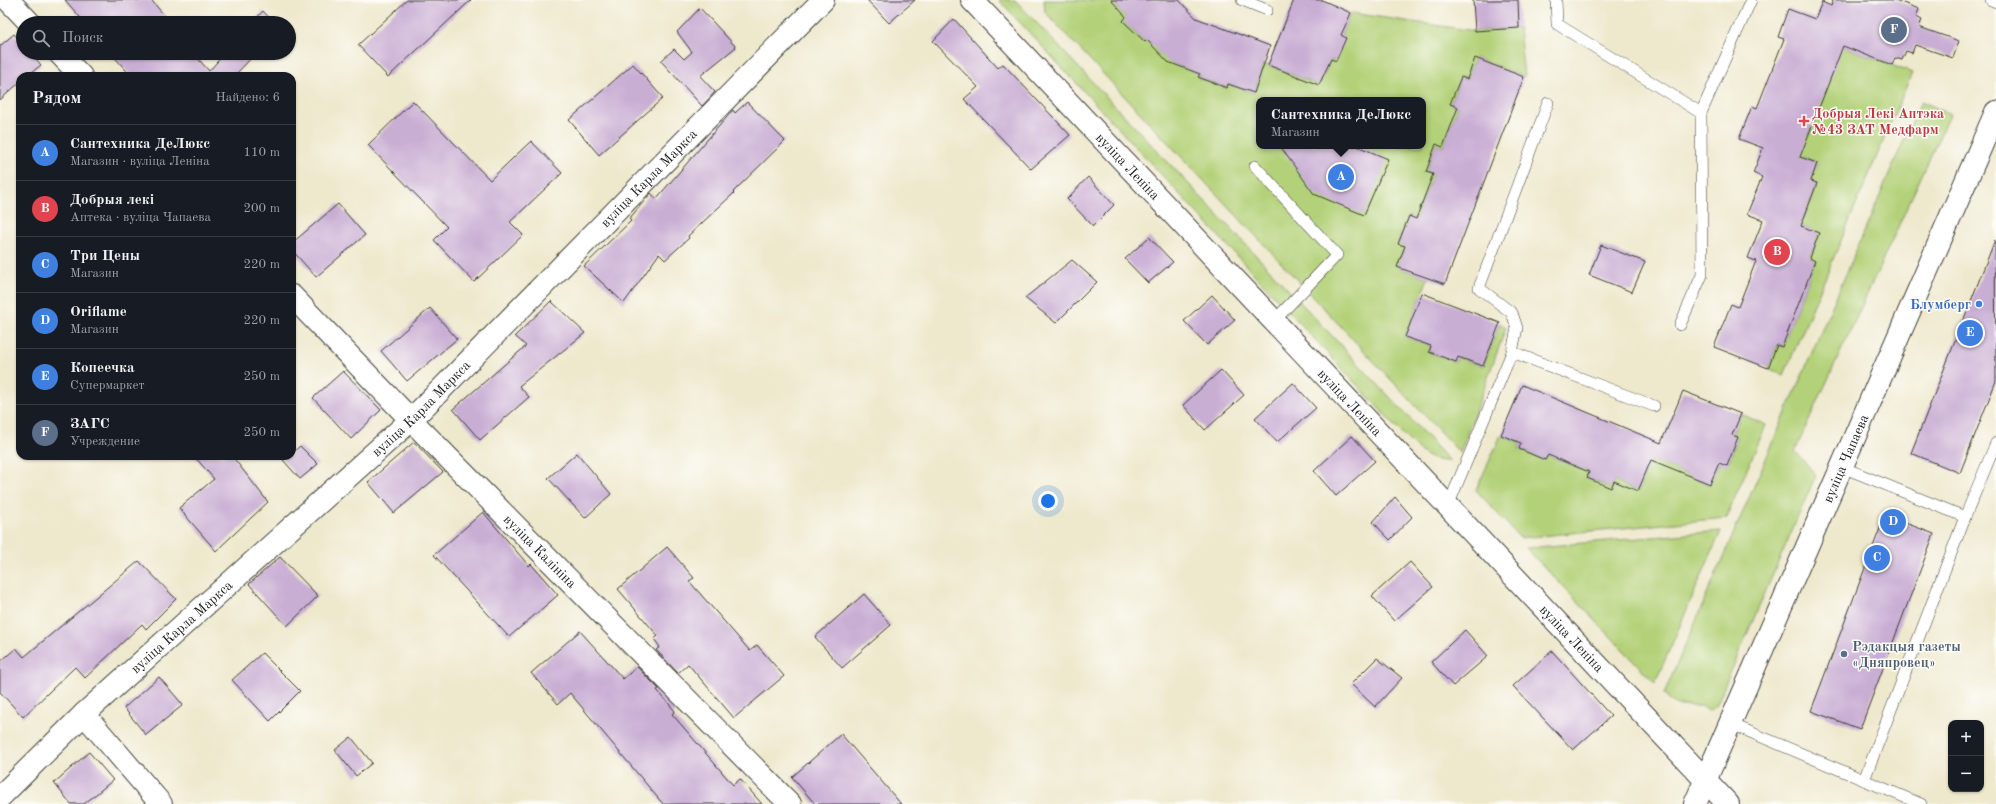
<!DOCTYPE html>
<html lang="ru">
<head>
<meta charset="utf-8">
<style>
	body { margin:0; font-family:"Old Standard TT",serif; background:#20242c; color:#f1f3f6 }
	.controls { position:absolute; right:12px; bottom:12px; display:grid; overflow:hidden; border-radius:8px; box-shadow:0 1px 3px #0004 }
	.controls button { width:36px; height:36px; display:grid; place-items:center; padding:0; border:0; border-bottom:1px solid #363941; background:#171b24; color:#f1f3f6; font:20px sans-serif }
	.you { position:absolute; left:1048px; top:501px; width:14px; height:14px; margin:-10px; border:3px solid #fff; border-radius:50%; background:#1a73e8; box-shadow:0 0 0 6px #1a73e833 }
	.badge { display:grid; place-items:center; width:26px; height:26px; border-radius:50%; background:#d93025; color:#fff; font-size:13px; font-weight:700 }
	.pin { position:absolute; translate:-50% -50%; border:2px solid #fff; box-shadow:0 1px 4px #0006 }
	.popup { position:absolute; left:1256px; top:97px; width:170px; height:52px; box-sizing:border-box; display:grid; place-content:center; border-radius:8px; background:#171b24; filter:drop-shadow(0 1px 3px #0005); font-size:13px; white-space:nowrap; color:#9ea1a6 }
	.popup b { font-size:15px; color:#f1f3f6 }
	.popup::after { content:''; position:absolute; left:50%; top:100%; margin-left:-8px; border:8px solid transparent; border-top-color:#171b24 }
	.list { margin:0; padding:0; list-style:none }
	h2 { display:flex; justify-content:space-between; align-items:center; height:52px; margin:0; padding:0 16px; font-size:17px }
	h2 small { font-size:13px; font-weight:400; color:#9ea1a6 }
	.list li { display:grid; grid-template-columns:26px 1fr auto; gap:12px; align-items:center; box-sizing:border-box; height:56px; padding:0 16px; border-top:1px solid #363941 }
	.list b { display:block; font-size:15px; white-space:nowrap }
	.list p { margin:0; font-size:13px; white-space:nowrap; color:#9ea1a6 }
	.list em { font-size:13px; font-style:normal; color:#9ea1a6 }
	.icon { flex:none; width:22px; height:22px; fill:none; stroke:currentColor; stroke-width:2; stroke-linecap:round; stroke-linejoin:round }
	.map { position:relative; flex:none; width:1996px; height:804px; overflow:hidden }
	.search { position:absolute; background:#171b24; box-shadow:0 1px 3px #0004; left:16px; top:16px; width:280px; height:44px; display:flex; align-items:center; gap:10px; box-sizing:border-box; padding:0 14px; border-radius:22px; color:#9ea1a6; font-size:15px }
	.panel { position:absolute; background:#171b24; box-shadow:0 1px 3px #0004; left:16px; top:72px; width:280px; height:388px; border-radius:12px }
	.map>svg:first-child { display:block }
	.green { fill:#b3d178; stroke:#68764a; fill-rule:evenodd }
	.building { fill:#c9aed4 }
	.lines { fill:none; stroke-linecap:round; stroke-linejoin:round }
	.service-casing { stroke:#3c3b36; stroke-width:12 }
	.minor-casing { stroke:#3c3b36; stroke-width:24 }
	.tertiary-casing { stroke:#3c3b36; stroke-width:24 }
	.service { stroke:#fff; stroke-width:11 }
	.minor { stroke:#fff; stroke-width:22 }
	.tertiary { stroke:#fff; stroke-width:22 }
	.health-dot { fill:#e0444e; stroke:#fdfcf7; stroke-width:1.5 }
	.shop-dot { fill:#3f7fe0; stroke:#fdfcf7; stroke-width:1.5 }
	.service-dot { fill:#5c6f8a; stroke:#fdfcf7; stroke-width:1.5 }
	.labels { text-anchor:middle; stroke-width:3; stroke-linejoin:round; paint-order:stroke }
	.health-label { font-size:14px; font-weight:bold; fill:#be3a42; stroke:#fdfcf7; text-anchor:start }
	.street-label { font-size:14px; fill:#1c1c1c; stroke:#fdfcf7 }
	.shop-label { font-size:14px; font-weight:bold; fill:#366cbe; stroke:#fdfcf7; text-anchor:end }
	.service-label { font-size:14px; font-weight:bold; fill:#4e5e75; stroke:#fdfcf7; text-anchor:start }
</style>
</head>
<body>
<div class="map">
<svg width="1996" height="804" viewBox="0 0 1996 804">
	<rect width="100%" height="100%" fill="#fdfcf7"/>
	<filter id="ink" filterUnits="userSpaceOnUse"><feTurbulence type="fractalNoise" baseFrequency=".025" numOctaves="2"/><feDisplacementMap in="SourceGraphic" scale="8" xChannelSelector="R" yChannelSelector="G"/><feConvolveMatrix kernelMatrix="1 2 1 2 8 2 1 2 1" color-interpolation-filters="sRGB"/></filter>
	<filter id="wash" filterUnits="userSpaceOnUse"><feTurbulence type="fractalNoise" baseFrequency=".012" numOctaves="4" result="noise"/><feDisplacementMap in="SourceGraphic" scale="16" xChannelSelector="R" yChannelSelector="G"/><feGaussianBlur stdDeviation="0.9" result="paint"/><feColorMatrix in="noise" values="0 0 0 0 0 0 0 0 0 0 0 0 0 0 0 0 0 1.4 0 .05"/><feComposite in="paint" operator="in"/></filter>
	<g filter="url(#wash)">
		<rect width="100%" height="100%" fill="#eee8cc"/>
		<!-- green -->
		<g class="green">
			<path d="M999,0H1015L1450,461C1431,461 1426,457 1412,444Z"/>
			<path d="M1044,0H1111L1126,17L1124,21L1144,42L1147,40L1169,62L1200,74L1198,78L1226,88L1228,84L1254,93L1264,64L1319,85L1331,59L1335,61L1341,35L1351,13L1475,31L1519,28L1524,77L1475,58L1467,79L1461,77L1450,104L1458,107L1443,147L1436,144L1426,172L1433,174L1416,219L1409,216L1398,243L1405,246L1397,267L1428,278L1405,337L1431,346L1429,352L1456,362L1458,357L1483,366L1500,323L1506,328L1460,453L1045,12ZM1259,100H1423V146H1259Z"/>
			<path d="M1838,44L1912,73L1784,375L1768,368L1777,345L1782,347L1815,261L1810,258L1819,233L1795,224L1804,218L1817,184L1811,181L1817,163L1795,154L1808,136L1819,107Z"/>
			<path d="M1921,101L1950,114L1795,451L1816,475L1716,706L1708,711L1702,706H1677L1664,694Z"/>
			<path d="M1741,414L1766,425L1726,518L1520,538L1476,490L1501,435L1521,443L1519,449L1545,460L1548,455L1589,472L1587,478L1611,488L1614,481L1638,491L1651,460L1710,484L1719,463L1727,466L1738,437L1732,435Z"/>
			<path d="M1721,531L1655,683L1526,548Z"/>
		</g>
		<g id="blocks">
			<!-- building -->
			<g class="building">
				<path d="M65,0H151L171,23H85Z"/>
				<path d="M407,0H471L388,77L358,45Z"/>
				<path d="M867,0H915L889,23Z"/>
				<path d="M1111,0H1179L1196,18L1270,46L1254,93L1228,84L1227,88L1198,77L1200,74L1168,62L1147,40L1145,42L1123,21L1126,17Z"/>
				<path d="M1294,0H1322L1351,13L1341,35L1346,38L1336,61L1331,59L1319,85L1268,65Z"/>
				<path d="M1473,0H1518L1519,28L1475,31Z"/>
				<path d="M1833,0H1895L1919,9L1916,17L1922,20L1919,27L1959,41L1953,58L1915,45L1912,53L1906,51L1902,60L1895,58L1892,65L1843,46L1800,157L1817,163L1811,181L1817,183L1801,226L1819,233L1810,258L1815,261L1782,347L1777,345L1768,368L1714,347L1731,304L1738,307L1756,261L1748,258L1763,220L1747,214L1762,177L1753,173L1763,148L1739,139L1752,106L1757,108L1784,39L1778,37L1788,9L1815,19L1822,2L1831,6Z"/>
				<path d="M700,8L736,47L700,76L715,92L702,106L661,61L674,49L684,59L692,52L677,32Z"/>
				<path d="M263,11L274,23H252Z"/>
				<path d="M954,19L998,68L1003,64L1070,135L1031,169L964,99L978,87L933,41Z"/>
				<path d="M14,34L23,44V53H31L41,65L27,76H20V82L0,100V46Z"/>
				<path d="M111,53H193L209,71L225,53H256L234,76H131Z"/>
				<path d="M1475,58L1524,77L1445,284L1397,267L1405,246L1398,244L1409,216L1416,219L1433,174L1426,172L1436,144L1443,147L1458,107L1450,104L1461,77L1467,79Z"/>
				<path d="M633,64L663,98L599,155L569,120Z"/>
				<path d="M413,101L490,180L531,141L562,173L510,222L523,235L474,282L434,240L447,227L368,145Z"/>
				<path d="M747,102L785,141L733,192L734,193L688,236L689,238L665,260L659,254L624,303L584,266L631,221L629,219L651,193L656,199L733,110L735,113Z"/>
				<path d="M1280,146H1357L1388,159L1364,215L1314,194Z"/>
				<path d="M1088,177L1114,205L1093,226L1067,199Z"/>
				<path d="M338,204L365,235L316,277L292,250V243Z"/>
				<path d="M1149,237L1173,262L1148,283L1125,259Z"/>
				<path d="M1995,240L1996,381L1960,473L1911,453Z"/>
				<path d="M1601,245L1645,262L1632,292L1589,275Z"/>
				<path d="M1072,260L1097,282L1056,323L1025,298Z"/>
				<path d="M1422,293L1500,323L1483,366L1458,357L1456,362L1429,352L1431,346L1405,337Z"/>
				<path d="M1212,295L1235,320L1207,345L1184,321Z"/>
				<path d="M551,301L585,333L519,386L529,397L480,440L453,409L526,346L515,336Z"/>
				<path d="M430,308L457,339L407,381L381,351Z"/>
				<path d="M1221,370L1244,395L1205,430L1183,405Z"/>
				<path d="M343,371L381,410L351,439L313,398Z"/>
				<path d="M1293,383L1316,408L1277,442L1255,418Z"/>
				<path d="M1522,385L1661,443L1683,391L1741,414L1732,435L1738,437L1727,466L1719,463L1710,484L1651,460L1638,491L1614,481L1611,488L1587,478L1589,472L1548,455L1545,460L1519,449L1521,443L1501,435Z"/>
				<path d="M1352,436L1375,461L1336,496L1314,471Z"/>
				<path d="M414,442L443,472L394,513L368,482Z"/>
				<path d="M300,446L318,464L300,479L283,460L288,456H292V453Z"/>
				<path d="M577,453L611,494L585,518L548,478Z"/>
				<path d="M194,456H232L268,502L216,551L179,508L214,479Z"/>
				<path d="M1395,497L1412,517L1390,540L1373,522Z"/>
				<path d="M483,512L529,566L531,564L558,595L509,637L434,555Z"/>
				<path d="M1885,515L1934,534L1860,729L1811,711Z"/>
				<path d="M667,547L694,578L689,581L750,651L757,645L784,676L734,718L688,664L678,673L656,650L660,647L654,639L658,636L618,589Z"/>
				<path d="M280,557L318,596L287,626L249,584Z"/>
				<path d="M139,561L176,599L146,629L142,624L85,678L75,667L23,717L0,692V662L16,648L24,657Z"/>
				<path d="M1410,562L1433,587L1394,621L1372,596Z"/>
				<path d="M864,594L891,625L842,668L815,637Z"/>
				<path d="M1465,630L1488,656L1453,686L1431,662Z"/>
				<path d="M580,631L623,679L637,667L659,689L657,690L675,711L672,714L733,785L740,779L762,804H663L570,693L558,704L531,673Z"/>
				<path d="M1552,651L1611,716L1573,750L1513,686Z"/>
				<path d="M262,653L300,691L270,721L232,680Z"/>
				<path d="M1377,658L1402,678L1375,707L1351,684Z"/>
				<path d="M159,677L183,705L146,735L124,708Z"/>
				<path d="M841,734L901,804H815L792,777Z"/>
				<path d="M351,737L372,763L356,776L335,750Z"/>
				<path d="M89,752L113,780L84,804H71L54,783Z"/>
			</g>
		</g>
	</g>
	<g filter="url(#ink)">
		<use href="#blocks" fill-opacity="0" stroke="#3c3b36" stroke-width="1"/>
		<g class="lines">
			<defs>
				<g id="service">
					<path d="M1242,0L1267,10"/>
					<path d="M1556,0L1557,24L1701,113"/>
					<path d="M1991,0L1996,2"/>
					<path d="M1255,166L1337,255L1274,321"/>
					<path d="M1680,325L1702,275L1701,113L1751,0"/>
					<path d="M1512,352L1517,328L1512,313L1479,288L1548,103"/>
					<path d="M1842,467L1965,517"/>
					<path d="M1448,506L1512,352L1654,406"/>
					<path d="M1731,724L1921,804"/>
					<path d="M1864,780L1965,517L1996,443"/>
				</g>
				<g id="minor">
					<path d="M8,0L30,23"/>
					<path d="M59,53L81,76"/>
					<path id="s1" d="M292,296L411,420L790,804"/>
					<path d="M84,714L161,804"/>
					<path id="s2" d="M0,797L84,714L411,420L823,0"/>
				</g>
				<g id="tertiary">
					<path id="s3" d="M972,0L1728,804"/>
					<path id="s4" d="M1695,804L1996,112"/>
				</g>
			</defs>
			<!-- service casing -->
			<use href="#service" class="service-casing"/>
			<!-- minor casing -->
			<use href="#minor" class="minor-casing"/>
			<!-- tertiary casing -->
			<use href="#tertiary" class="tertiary-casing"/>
			<!-- service -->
			<use href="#service" class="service"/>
			<!-- minor -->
			<use href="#minor" class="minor"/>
			<!-- tertiary -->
			<use href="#tertiary" class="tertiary"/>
		</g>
	</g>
	<!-- markers -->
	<path class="health-dot" d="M1802 115h4v4h4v4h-4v4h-4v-4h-4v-4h4z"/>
	<circle class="shop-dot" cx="1979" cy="304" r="4"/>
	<circle class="service-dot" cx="1844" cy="654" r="4"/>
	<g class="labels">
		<!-- health labels -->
		<g class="health-label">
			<text x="1812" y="118">Добрыя Лекі Аптэка<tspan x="1812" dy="16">№43 ЗАТ Медфарм</tspan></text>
		</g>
		<!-- street labels -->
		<g class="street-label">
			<text dy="5" stroke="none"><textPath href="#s3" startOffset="228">вуліца Леніна</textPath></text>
			<text dy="5" stroke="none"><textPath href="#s2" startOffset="897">вуліца Карла Маркса</textPath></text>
			<text dy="5" stroke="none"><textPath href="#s3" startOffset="552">вуліца Леніна</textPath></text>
			<text dy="5" stroke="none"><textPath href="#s2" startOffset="573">вуліца Карла Маркса</textPath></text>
			<text dy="5" stroke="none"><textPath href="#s4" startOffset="377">вуліца Чапаева</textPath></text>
			<text dy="5" stroke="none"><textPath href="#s1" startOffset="356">вуліца Калініна</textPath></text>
			<text dy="5" stroke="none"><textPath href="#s2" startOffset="249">вуліца Карла Маркса</textPath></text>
			<text dy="5" stroke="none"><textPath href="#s3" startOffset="876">вуліца Леніна</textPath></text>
		</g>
		<!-- shop labels -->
		<g class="shop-label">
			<text x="1971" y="309">Блумберг</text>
		</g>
		<!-- service labels -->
		<g class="service-label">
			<text x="1852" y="651">Рэдакцыя газеты<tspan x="1852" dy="16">«Дняпровец»</tspan></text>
		</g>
	</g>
</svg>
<div class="controls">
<button>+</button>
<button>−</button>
</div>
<div class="you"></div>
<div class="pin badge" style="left:1341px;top:177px;background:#3f7fe0">A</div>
<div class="popup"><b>Сантехника ДеЛюкс</b>Магазин</div>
<div class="pin badge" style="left:1777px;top:252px;background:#e0444e">B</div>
<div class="pin badge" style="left:1877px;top:558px;background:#3f7fe0">C</div>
<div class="pin badge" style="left:1893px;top:522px;background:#3f7fe0">D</div>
<div class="pin badge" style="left:1970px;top:333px;background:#3f7fe0">E</div>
<div class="pin badge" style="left:1894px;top:30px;background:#5c6f8a">F</div>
<div class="search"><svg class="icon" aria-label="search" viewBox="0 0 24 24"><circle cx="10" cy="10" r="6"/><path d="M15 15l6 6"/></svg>Поиск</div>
<section class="panel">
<h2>Рядом<small>Найдено: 6</small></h2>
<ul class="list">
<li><span class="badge" style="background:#3f7fe0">A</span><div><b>Сантехника ДеЛюкс</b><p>Магазин · вуліца Леніна</p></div><em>110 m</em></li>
<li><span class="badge" style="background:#e0444e">B</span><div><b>Добрыя лекі</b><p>Аптека · вуліца Чапаева</p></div><em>200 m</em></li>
<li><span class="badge" style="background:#3f7fe0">C</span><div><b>Три Цены</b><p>Магазин</p></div><em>220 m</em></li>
<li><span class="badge" style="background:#3f7fe0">D</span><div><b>Oriflame</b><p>Магазин</p></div><em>220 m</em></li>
<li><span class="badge" style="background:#3f7fe0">E</span><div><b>Копеечка</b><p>Супермаркет</p></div><em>250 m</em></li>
<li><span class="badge" style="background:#5c6f8a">F</span><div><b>ЗАГС</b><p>Учреждение</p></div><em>250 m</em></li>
</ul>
</section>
</div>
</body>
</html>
